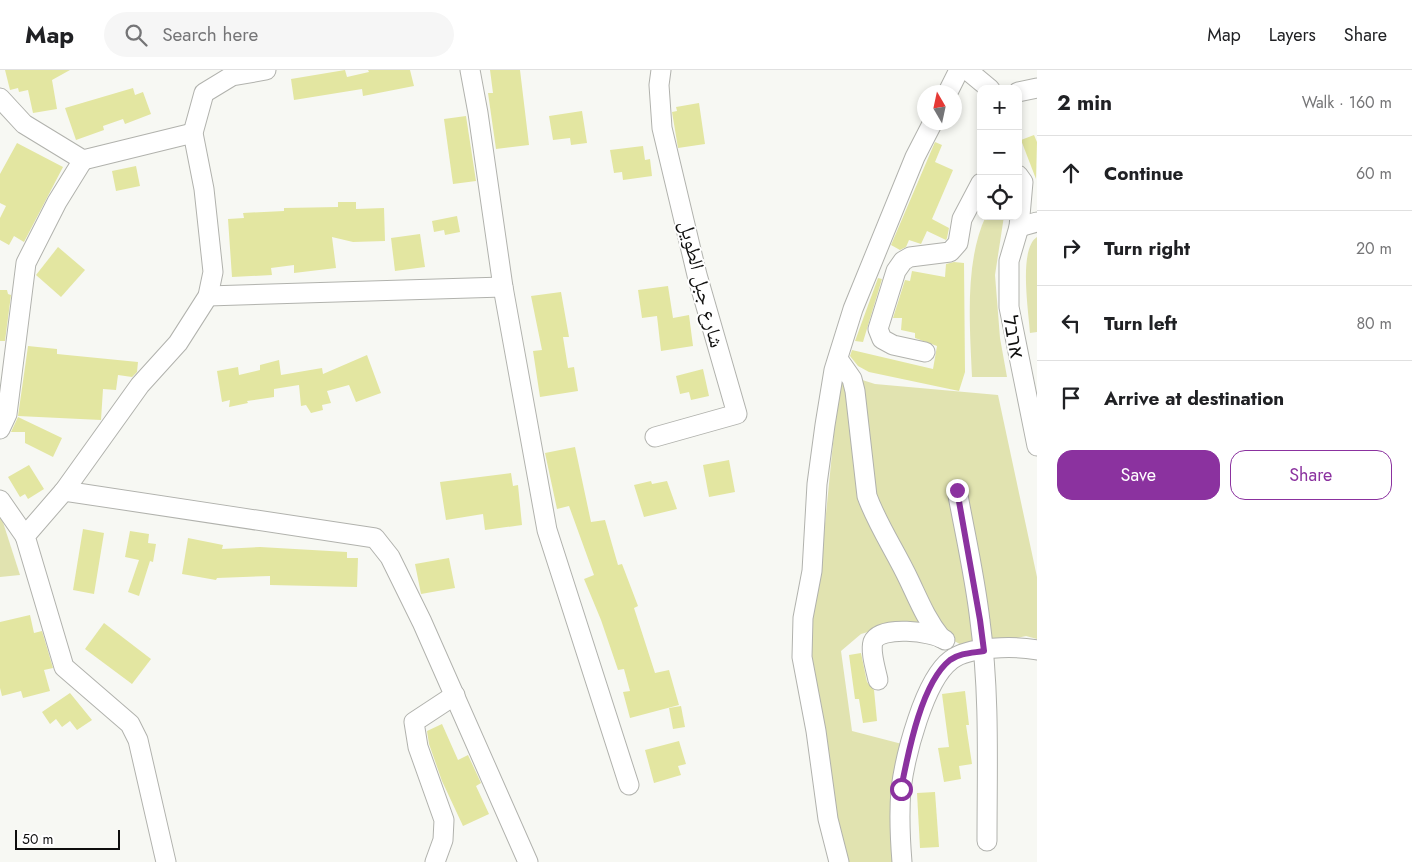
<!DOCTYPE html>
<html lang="en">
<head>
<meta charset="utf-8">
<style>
	body { margin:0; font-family:Jost,"Noto Naskh Arabic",Heebo,sans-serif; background:#f6f6f6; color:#202124 }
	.controls { position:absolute; right:15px; top:15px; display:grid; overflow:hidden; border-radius:10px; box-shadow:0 2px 8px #0003 }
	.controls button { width:45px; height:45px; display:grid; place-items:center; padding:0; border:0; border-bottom:1px solid #e0e0e0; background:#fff; color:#202124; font:25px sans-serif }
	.compass { position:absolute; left:917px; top:15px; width:45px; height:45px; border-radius:50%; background:#fff; box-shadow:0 2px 8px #0003; rotate:351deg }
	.scale { position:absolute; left:15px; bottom:12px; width:105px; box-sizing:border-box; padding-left:5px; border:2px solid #0e0e0d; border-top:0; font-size:14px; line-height:18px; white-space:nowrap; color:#0e0e0d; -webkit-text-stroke:4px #fff; paint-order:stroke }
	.stop { position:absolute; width:15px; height:15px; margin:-11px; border:4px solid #8b329f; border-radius:50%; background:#fff }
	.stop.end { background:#8b329f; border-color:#fff; box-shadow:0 1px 5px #0008 }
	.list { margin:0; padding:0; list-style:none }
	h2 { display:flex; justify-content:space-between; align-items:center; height:65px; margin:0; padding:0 20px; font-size:21px }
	h2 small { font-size:16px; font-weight:400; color:#757577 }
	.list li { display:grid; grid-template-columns:32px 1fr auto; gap:15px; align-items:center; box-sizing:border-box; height:75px; padding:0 20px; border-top:1px solid #e0e0e0 }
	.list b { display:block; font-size:19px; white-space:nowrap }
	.list em { font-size:16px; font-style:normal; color:#757577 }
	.actions { display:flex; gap:10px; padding:15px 20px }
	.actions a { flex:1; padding:11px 0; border:1px solid #8b329f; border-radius:15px; text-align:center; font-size:18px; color:#8b329f }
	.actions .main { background:#8b329f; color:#fff }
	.icon { flex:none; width:28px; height:28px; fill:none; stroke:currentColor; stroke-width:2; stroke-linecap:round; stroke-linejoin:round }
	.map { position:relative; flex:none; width:1037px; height:792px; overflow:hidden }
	header { display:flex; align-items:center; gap:30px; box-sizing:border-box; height:70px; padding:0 25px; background:#fff; border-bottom:1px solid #e0e0e0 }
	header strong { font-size:24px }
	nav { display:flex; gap:28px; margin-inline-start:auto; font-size:18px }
	.search { width:350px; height:45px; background:#f6f6f6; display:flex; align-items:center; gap:12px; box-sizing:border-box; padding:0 18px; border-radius:28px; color:#757577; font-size:19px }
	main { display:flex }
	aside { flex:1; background:#fff }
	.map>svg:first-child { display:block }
	.green { fill:#e1e3b0 }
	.building { fill:#e3e6a1 }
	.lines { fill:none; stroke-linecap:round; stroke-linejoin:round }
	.minor-casing { stroke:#b1b2ad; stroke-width:21 }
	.minor { stroke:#fff; stroke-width:19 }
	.route { stroke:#8b329f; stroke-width:6 }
	.labels { text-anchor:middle; stroke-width:4; stroke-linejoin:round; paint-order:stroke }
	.street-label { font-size:20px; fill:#0e0e0d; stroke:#fff }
</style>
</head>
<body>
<header>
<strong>Map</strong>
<div class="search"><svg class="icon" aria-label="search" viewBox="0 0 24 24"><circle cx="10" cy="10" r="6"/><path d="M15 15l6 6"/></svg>Search here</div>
<nav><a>Map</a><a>Layers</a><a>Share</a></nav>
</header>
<main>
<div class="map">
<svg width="1037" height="792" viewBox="0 0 1037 792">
	<rect width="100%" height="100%" fill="#f7f8f3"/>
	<!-- green -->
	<g class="green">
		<path d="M986,146H1004L995,205L1000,268L1007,307H972C970,258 964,192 986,146Z"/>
		<path d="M1037,167V262L1030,263C1029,243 1018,179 1037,167Z"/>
		<path d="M840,303L875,314L998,325L1037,507V569L1026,566L969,579L945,566L888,556L861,564L841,581L852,661L902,674L895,792H847L835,749L808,578L822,484Z"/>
		<path d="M0,443L20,505L0,507Z"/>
	</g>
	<!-- building -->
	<g class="building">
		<path d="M5,0H70L52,10L57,39L33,43L28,20L19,22L18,18L10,20Z"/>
		<path d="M345,0L347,7L369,2L368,0H410L414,16L363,26L362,19L294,30L291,9Z"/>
		<path d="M490,0H520L529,75L496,79L488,23H493Z"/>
		<path d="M133,18L135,25L143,22L151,44L125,54L123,49L103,56L104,60L76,70L65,38Z"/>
		<path d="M699,33L705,74L678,78L672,42L677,41L676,37Z"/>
		<path d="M582,41L587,73L571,75L570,68L553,70L549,46Z"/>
		<path d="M466,46L476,111L453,114L444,49Z"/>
		<path d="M1034,65L1037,72L1036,109L1021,70Z"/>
		<path d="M935,72L942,75L935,92L953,100L932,149L949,158L947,168L946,170L927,161L921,174L909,170L906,177L900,180L891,175Z"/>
		<path d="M17,73L63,97L24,172L14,166L9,175L0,170V148L6,136L0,133V104Z"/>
		<path d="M643,76L645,90L650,89L652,106L623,110L622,102L614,103L610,80Z"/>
		<path d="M136,96L140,116L116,121L112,101Z"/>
		<path d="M338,132H356V139L384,138L385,171L353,172L332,167L336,198L294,203V195L271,198L272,205L232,207L228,149L244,148L243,143L284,141V138L338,137Z"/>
		<path d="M457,146L460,162L445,165L444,160L434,162L432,151Z"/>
		<path d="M420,164L425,197L395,201L391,168Z"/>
		<path d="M58,177L85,200L61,227L36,205Z"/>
		<path d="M954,192L964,193L965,302L959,321L869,302L858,296L850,286L852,280L933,299L937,276L915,268V263L901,260L902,248H893L905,210L910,211L912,201L945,207L946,194Z"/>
		<path d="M878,208L882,209L863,272L855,271Z"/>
		<path d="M668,216L673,248L689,245L693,276L661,281L657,246L642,248L638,220Z"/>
		<path d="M0,220H7L8,224L11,225L5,271H0Z"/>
		<path d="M561,222L569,267H563L568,298L574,297L578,321L540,327L533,281L542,280L531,226Z"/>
		<path d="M28,276L57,279V284L138,292L137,302L132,307L118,305L116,320L103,319L101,350L18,346Z"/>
		<path d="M367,285L381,323L356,332L349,315L327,321L331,333L322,335L323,340L311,343L306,335L301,336L299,315L274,319V327L247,331L248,333L229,337L230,330L222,332L217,301L238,297L239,305L260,300V295L279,290L281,305L322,298L323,304Z"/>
		<path d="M703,299L709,326L691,330L689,322L680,324L676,306Z"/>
		<path d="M18,347L62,368L53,387L25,373V362H11Z"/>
		<path d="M575,377L591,452L605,450L618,495L622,494L638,536L634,538L655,603L669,600L679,635L630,648L623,622L630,621L624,599L618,600L601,550L584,509L594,505L569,436L557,439L545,383Z"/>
		<path d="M729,390L735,422L709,427L703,395Z"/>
		<path d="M29,395L44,419L28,429L25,424L20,427L8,407Z"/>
		<path d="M511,403L513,416L518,415L522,455L485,460L483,444L446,450L440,412Z"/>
		<path d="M651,411L652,414L667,411L677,439L644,447L634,415Z"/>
		<path d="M83,459L104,463L94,524L73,520Z"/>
		<path d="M130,461L149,464L148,473L156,474L153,492L150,491L139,526L128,522L139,490L125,487Z"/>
		<path d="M188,468L223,475L222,479L260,477L347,482V488H358L357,517L270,515V506L217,508L216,510L182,504Z"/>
		<path d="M449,488L455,518L421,524L415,494Z"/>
		<path d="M30,545L34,563L42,561L53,598L44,600L50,621L23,628L21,621L2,626L0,618V552Z"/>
		<path d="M104,553L151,589L132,614L85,579Z"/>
		<path d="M861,583L867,612L874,620L877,651L863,653L859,629H855L849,585Z"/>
		<path d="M965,621L969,655H966L972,694L959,696L961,709L944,712L938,678L949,677L942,624Z"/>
		<path d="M70,623L92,650L77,660L70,651L62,657L56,649L50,654L42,642Z"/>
		<path d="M681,636L685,657L673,659L669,638Z"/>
		<path d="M442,654L458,690L468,685L481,713L476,716L489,744L463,756L442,711L429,674L427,661Z"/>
		<path d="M679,671L686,694L678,696L681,705L654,713L645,680Z"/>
		<path d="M935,722L939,777L920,778L917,723Z"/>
	</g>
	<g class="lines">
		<defs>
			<g id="minor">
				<path d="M470,0L478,43L503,217L547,460L629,715"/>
				<path d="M967,0L990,19"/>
				<path d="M948,22L959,0"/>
				<path d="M1018,22L1037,18"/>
				<path d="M0,28L24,54L83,90L193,63"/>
				<path d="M1018,105L1023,112L1019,157L1009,191V237L1037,376"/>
				<path d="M1019,157L1037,152"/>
				<path d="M208,226L503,217"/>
				<path d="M925,282L893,275L882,269L878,259L896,201L903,191L910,187L950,182L958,173L962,149L981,113"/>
				<path d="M838,289L852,309L855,321L867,426C878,456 896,482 909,510C919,531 926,549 941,568"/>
				<path d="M0,359L7,344L26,193L57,132L83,90"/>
				<path d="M655,367L737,344L697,205L662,58L659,15L661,0"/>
				<path d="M957,420C965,464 975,507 980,551C990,624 987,698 987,771"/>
				<path d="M64,421L375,468L390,487L422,552L528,792"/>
				<path d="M0,430L25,466"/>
				<path d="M878,610C876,600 870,582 873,572C880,555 932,561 945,570"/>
				<path d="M166,792L138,670L130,654L64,597L25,466L64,421L140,315L178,273L208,226L213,202L204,119L193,63L204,23L232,6L266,0"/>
				<path d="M435,792L443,770L444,750L418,677L414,652L455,625"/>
				<path d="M839,792L828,749L816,661L802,587L803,548L812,501L817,414L825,355L834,300L853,239L915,87L933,52"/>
				<path d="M902,792C900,768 899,744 901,719C905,687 924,610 951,590C969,576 1015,576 1037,580"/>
			</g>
		</defs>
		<!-- minor casing -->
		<use href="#minor" class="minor-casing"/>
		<!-- minor -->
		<use href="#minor" class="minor"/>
	</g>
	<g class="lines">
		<!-- route -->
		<path class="route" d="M901,719C908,684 921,613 950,590C960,583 972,583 984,581L980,550L957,420"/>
	</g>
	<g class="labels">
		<!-- street labels -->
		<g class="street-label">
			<text transform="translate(702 214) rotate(76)" y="7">شارع جبل الطويل</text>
			<text transform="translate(1014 267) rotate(80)" y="7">ארבל</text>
		</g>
	</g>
</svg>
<div class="controls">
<button>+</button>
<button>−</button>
<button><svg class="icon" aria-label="locate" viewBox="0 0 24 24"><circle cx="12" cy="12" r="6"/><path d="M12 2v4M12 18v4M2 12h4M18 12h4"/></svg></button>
</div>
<svg class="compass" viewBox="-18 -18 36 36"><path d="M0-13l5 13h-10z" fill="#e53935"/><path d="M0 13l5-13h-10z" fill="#757577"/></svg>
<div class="scale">50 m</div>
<div class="stop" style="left:901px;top:719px"></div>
<div class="stop end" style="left:957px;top:420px"></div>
</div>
<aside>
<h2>2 min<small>Walk · 160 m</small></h2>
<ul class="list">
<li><svg class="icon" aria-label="ahead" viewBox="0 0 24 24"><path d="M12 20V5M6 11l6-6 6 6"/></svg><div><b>Continue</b></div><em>60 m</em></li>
<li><svg class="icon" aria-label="right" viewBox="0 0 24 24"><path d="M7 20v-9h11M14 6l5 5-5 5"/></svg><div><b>Turn right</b></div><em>20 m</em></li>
<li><svg class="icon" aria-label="left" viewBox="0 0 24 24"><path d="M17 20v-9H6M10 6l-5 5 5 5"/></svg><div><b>Turn left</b></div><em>80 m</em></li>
<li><svg class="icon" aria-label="arrive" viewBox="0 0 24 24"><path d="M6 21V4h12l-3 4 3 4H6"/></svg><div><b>Arrive at destination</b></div></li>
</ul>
<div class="actions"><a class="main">Save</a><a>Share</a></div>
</aside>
</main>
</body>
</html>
